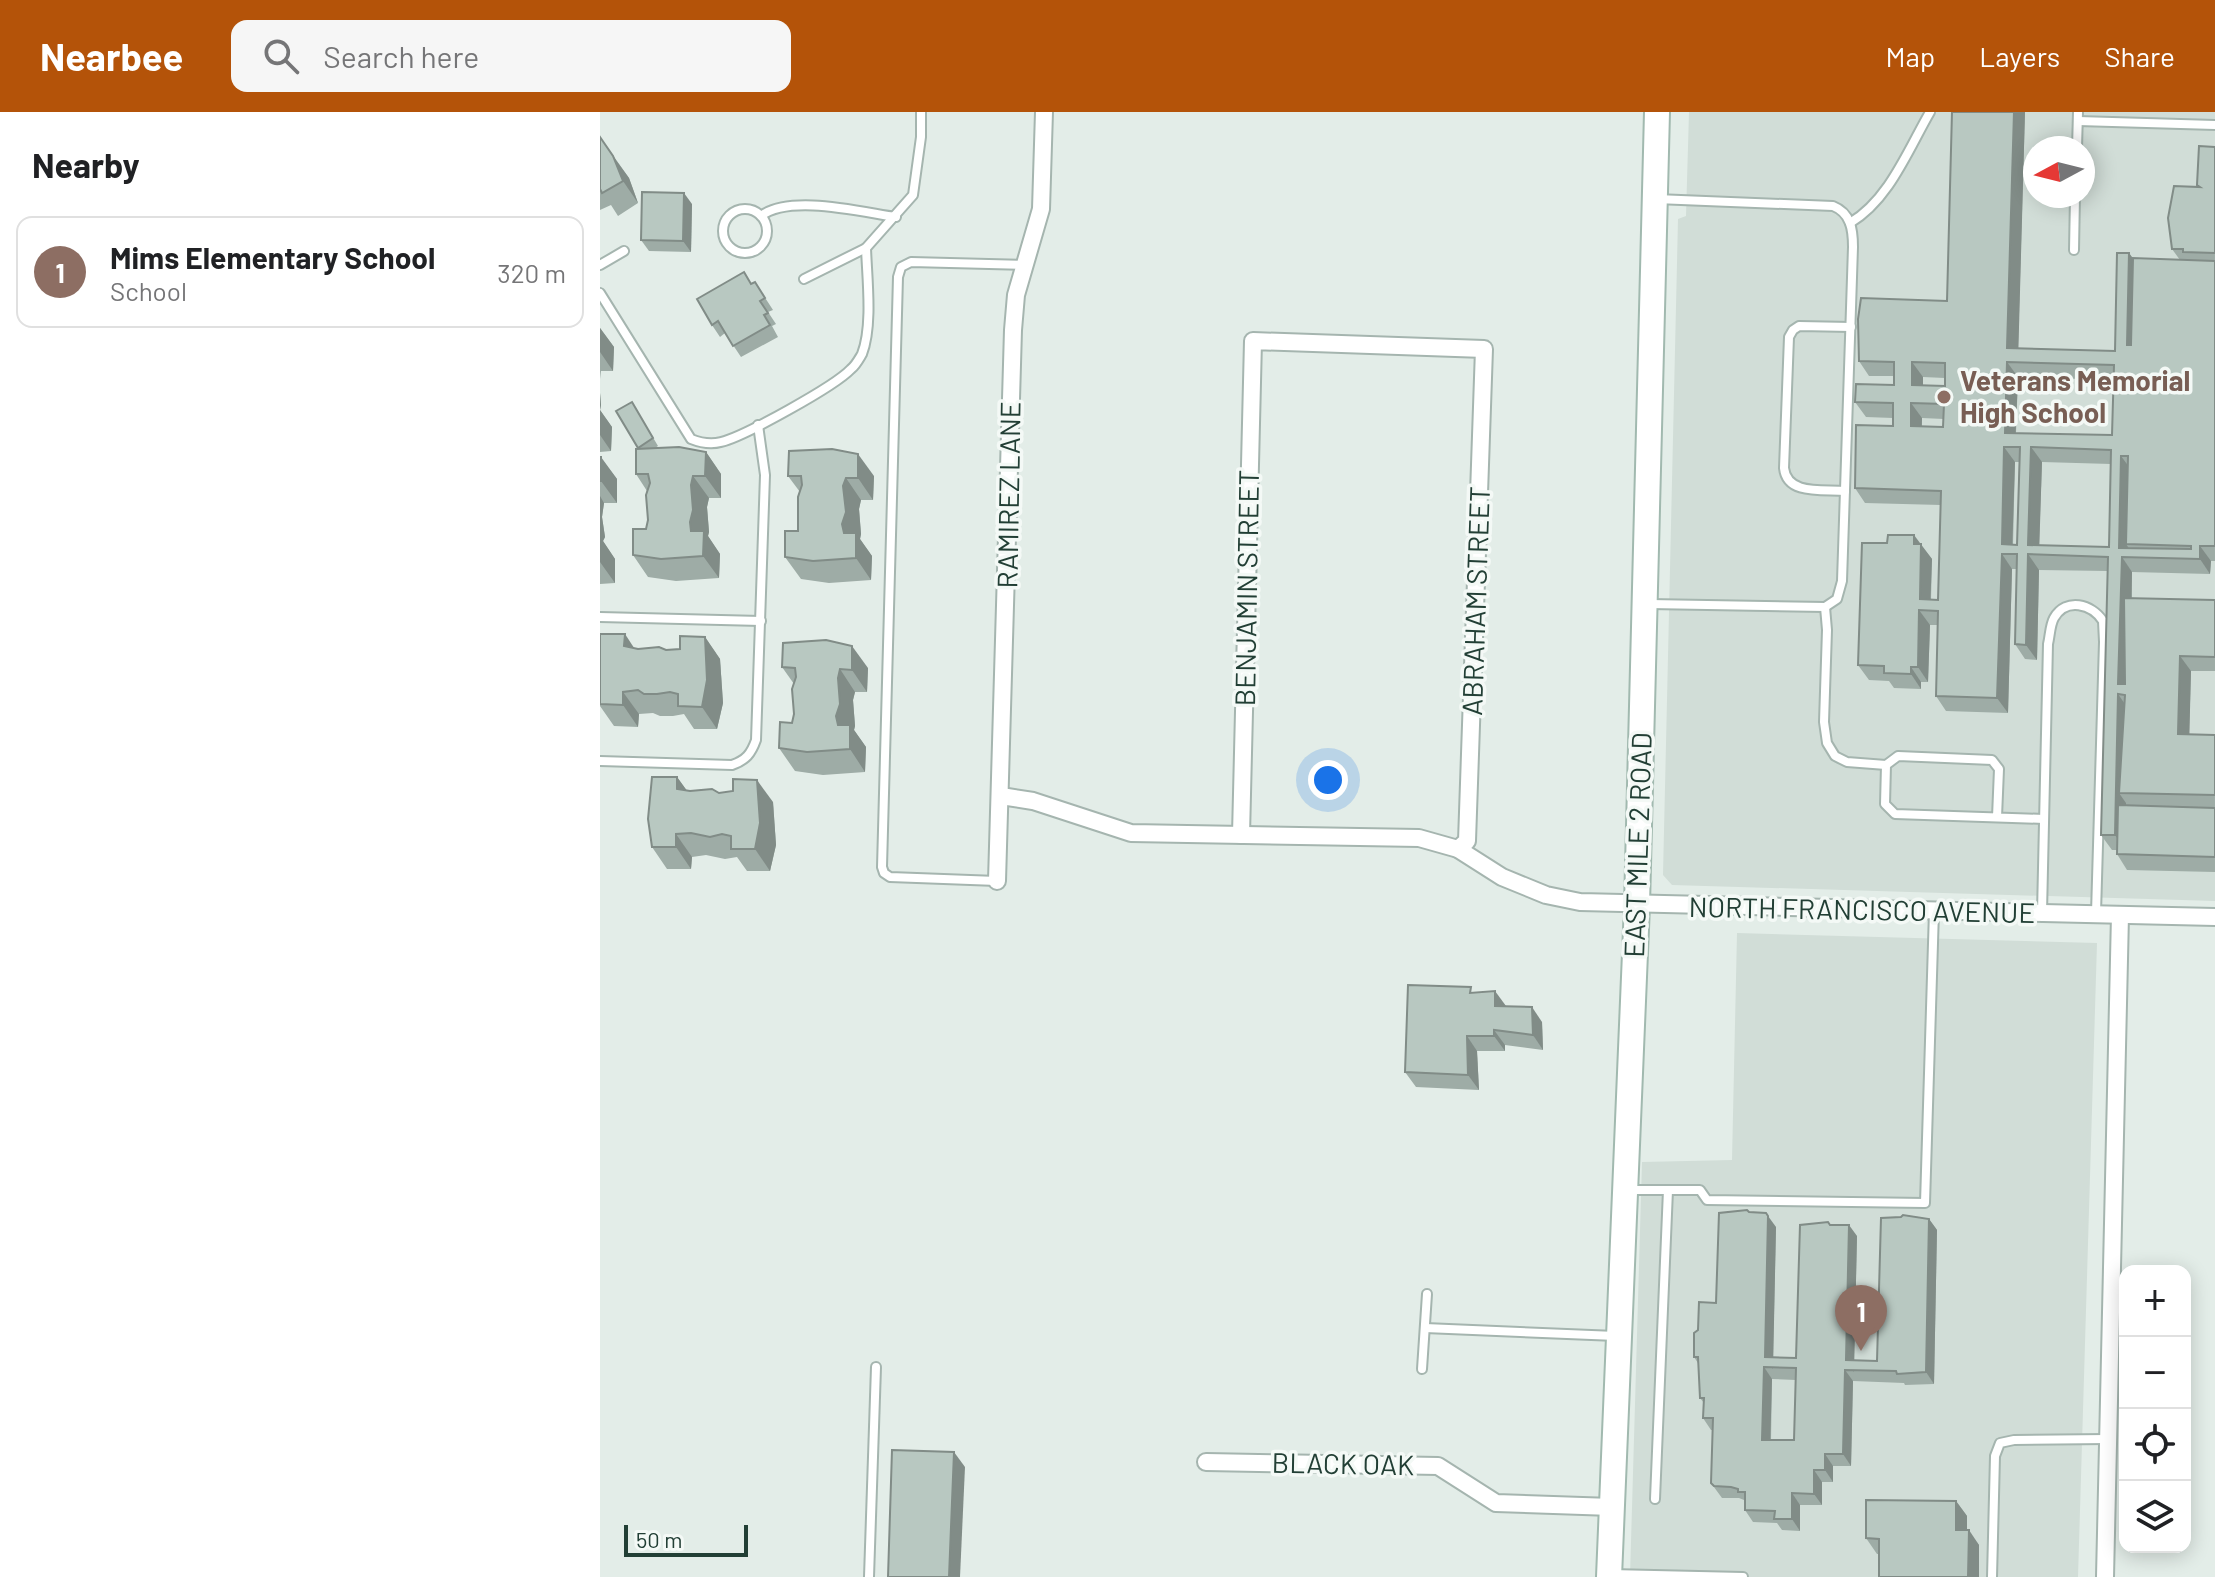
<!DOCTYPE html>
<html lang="en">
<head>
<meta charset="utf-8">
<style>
	body { margin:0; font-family:Barlow,sans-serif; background:#f6f6f6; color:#202124 }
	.controls { position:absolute; right:24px; bottom:24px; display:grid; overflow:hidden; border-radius:16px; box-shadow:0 4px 20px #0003 }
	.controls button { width:72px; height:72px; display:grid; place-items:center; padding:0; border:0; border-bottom:2px solid #e0e0e0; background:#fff; color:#202124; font:40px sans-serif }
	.compass { position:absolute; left:1423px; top:24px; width:72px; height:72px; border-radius:50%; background:#fff; box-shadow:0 4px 20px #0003; rotate:263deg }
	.scale { position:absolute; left:24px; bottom:20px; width:124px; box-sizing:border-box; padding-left:8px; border:4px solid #223f35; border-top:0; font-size:22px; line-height:28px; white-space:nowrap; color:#223f35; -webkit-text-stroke:6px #f4f9f6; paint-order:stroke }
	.you { position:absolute; left:728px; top:668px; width:28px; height:28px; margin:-20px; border:6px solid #fff; border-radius:50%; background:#1a73e8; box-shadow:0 0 0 12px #1a73e833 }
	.badge { display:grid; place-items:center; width:52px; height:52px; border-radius:50%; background:#b45309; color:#fff; font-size:26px; font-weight:700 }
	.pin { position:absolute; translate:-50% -66px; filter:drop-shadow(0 2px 4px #0008) }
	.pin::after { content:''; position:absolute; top:42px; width:28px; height:24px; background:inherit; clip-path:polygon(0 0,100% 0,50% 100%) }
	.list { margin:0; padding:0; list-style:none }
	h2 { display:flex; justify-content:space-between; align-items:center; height:104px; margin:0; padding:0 32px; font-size:34px }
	h2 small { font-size:26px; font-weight:400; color:#757577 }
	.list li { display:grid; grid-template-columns:52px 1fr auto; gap:24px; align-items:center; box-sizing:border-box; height:112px; margin:0 16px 16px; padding:0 16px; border:2px solid #e0e0e0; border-radius:16px }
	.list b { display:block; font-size:30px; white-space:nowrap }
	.list p { margin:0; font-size:26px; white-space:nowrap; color:#757577 }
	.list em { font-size:26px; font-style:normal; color:#757577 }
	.icon { flex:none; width:44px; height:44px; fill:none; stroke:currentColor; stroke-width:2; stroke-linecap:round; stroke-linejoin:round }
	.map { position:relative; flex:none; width:1615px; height:1465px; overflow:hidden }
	header { display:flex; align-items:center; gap:48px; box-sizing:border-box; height:112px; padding:0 40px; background:#b45309; color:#fff }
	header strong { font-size:38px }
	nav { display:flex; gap:44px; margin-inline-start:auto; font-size:28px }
	.search { width:560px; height:72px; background:#f6f6f6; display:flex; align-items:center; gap:20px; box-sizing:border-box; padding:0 28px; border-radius:16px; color:#757577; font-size:30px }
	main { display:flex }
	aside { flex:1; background:#fff }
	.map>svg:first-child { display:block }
	.built { fill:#d1ddd7; fill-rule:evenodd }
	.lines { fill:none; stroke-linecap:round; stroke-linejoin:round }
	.service-casing { stroke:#a5b5af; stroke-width:12 }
	.minor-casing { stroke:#a5b5af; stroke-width:20 }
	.secondary-casing { stroke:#a1b9af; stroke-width:28 }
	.service { stroke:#fff; stroke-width:8 }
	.minor { stroke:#fff; stroke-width:16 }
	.secondary { stroke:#fff; stroke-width:24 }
	.wall { fill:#9eaca6; fill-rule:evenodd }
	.shaded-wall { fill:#818c87 }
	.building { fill:#b8c8c1; stroke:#818c87; stroke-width:2; fill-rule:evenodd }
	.education-dot { fill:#8d6e63; stroke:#f4f9f6; stroke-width:3 }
	.labels { text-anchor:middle; stroke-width:7; stroke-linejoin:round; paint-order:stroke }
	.education-label { font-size:28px; font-weight:bold; fill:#785e54; stroke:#f4f9f6; text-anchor:start }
	.street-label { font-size:28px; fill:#223f35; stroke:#f4f9f6 }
</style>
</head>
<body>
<header>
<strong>Nearbee</strong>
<div class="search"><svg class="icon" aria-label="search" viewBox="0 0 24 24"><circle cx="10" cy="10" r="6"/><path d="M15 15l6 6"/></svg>Search here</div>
<nav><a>Map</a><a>Layers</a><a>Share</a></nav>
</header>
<main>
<aside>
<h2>Nearby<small></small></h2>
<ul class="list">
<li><span class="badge" style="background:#8d6e63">1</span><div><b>Mims Elementary School</b><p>School</p></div><em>320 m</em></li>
</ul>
</aside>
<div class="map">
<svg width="1615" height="1465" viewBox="0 0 1615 1465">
	<rect width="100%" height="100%" fill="#e3ede8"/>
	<!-- built -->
	<g class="built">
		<path d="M1089,0H1615V789L1072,773L1063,763L1078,107L1086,104ZM1435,36H1483V84H1435Z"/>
		<path d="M1137,821L1497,831L1478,1465H1030L1042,1050L1132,1048Z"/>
	</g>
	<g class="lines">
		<defs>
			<g id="service">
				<path d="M1478,9L1615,13"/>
				<path d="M1477,36L1478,0"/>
				<circle cx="145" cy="119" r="22"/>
				<path d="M161,104C190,82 261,100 296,105"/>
				<path d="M1250,111C1289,88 1308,38 1330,0"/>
				<path d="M1474,138L1475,84"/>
				<path d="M0,153L24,139"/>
				<path d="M204,167L266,136"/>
				<path d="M0,181L91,327C101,331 110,333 121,330C145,324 235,274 251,257C256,253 259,247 262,242C273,214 267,166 266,136L313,83L321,25V0"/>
				<path d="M1245,379C1224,377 1187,384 1184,356L1189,225L1193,218L1199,214L1251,215"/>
				<path d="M1049,492L1225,495L1237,487L1242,469L1253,135C1253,118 1251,101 1233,94L1056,87"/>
				<path d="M1225,495L1227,518L1224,610L1227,631L1235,644L1247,650L1286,653"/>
				<path d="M0,505L161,509"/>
				<path d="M0,649L132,653C146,648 151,642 156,628L165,363L158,313"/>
				<path d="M1397,705L1399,657L1392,648L1298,644L1286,653L1285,692L1295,702L1444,707"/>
				<path d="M397,769L290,765L284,761L282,755L298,165L301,155L311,150L424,153"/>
				<path d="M1442,801L1448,532C1450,524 1450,513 1454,506C1466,485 1492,492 1503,509L1504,530L1496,801"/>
				<path d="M1026,1078H1068L1055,1387"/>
				<path d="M1068,1078H1100L1107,1088L1325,1091L1334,799"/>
				<path d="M825,1216L1016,1224"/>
				<path d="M822,1257L827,1182"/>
				<path d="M1010,1462L1143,1465"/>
				<path d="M269,1465L276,1255"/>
				<path d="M1392,1465L1395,1344L1400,1331L1414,1328L1508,1327"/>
			</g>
			<g id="minor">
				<path d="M401,684L433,689L531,721L819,726L858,737L902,765L946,783L980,790L1615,805"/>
				<path d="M641,723L653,229L884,237L867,729L858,737"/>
				<path d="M397,769L413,218L416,183L441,97L444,0"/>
				<path d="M606,1350L838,1354L896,1391L1012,1395"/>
				<path d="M1505,1465L1520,803"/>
			</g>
			<path id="secondary" d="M1009,1465L1037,793L1057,0"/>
		</defs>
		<!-- service casing -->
		<use href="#service" class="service-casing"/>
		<!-- minor casing -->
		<use href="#minor" class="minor-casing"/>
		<!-- secondary casing -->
		<use href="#secondary" class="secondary-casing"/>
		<!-- service -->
		<use href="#service" class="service"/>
		<!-- minor -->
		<use href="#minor" class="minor"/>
		<!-- secondary -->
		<use href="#secondary" class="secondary"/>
	</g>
	<!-- wall -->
	<g class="wall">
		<path d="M1425,0L1418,236L1515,239L1529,141L1533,147L1580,148L1572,137L1615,35V449H1611L1610,462L1532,460V486L1615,488V559H1591L1589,622L1615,623V760L1527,758L1517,742V738H1512L1501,723L1508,459L1439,458L1437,548L1425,547L1415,532L1417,457H1412L1408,601L1346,599L1336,584L1338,513H1330L1328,570H1321V577L1294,576L1289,569L1269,568L1258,553L1320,432L1332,447L1331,488H1338L1341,393L1265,391L1255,376L1293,314V306L1266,305L1255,290L1294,273V264H1269L1259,249L1347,189ZM1323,265L1345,266V274L1323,273ZM1418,265L1514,268L1512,323L1416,321ZM1322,306L1344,307L1343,315H1322ZM1415,350H1419L1417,433H1413ZM1442,350L1511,352L1509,435L1439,433Z"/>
		<path d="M0,25L29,66L38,91L18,104L11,93L0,98Z"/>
		<path d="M92,92L91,140L49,139L41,128Z"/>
		<path d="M155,170L173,198L168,200L176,212L172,214L178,225L141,245L125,221L120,225L112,213L152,172Z"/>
		<path d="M0,216L14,235L13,259H1L0,267Z"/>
		<path d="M0,281L1,293L0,298L12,315L11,339L0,340Z"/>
		<path d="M32,290L58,334L55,336L106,340L121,362V386H109L107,395L109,420L108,424L120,442L119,466L76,469L48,465L33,443L46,417L48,408L47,379L36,362L39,337L16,299Z"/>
		<path d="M0,345L17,367V391H4L2,405L5,425L3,429L15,447V471L0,472Z"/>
		<path d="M188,364H274L273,388H261L259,397L261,422L260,427L272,444L271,468L229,471L201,467L185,445L198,419L200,380Z"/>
		<path d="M0,522L34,536L66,538L80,537L105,525L120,547L123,591L117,617H94L84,602L73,604H60L53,601L39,602L38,615L14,614L0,594Z"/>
		<path d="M182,555L268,556L267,580H255L253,588L255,614L254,618L266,635L265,660L223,663L195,659L179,636L192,611L194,602V572Z"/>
		<path d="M77,665L87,679L119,681L173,690L176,733L170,759H147L137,745L125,747L106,743L92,745L91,757H67L52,735Z"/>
		<path d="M875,881L942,910L943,938L905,933V939H877L879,978L816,975L805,960Z"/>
		<path d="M1149,1100L1176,1115L1173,1246H1196L1230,1113L1257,1124L1254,1248L1277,1249L1329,1107L1337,1118L1334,1272L1305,1273L1304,1271L1253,1269L1251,1354H1233V1370H1222V1393H1200V1419L1182,1418L1177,1411L1153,1410L1145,1398L1144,1388L1139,1386H1122L1111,1371L1113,1318H1111L1103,1306L1104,1291L1100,1286L1098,1251L1094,1245L1098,1218L1116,1191ZM1172,1267L1196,1268L1194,1328H1171Z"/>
		<path d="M1356,1389L1367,1404V1418L1379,1433V1465H1279V1442H1277L1266,1426Z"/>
	</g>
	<!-- shaded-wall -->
	<g class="shaded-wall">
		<path d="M1414,0H1425L1418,251L1407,236Z"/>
		<path d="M13,44L29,66L38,91L23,69Z"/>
		<path d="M84,81L92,92L91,140L83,129Z"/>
		<path d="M1529,141L1540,156L1537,248L1527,233Z"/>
		<path d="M0,216L14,235L13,259L0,240Z"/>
		<path d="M1312,250L1323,265V288L1312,273Z"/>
		<path d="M1407,250L1418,265L1415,336L1405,321Z"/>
		<path d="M0,281L1,293L0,298L12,315L11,339L0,323Z"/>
		<path d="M1311,291L1322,306L1321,330L1311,314Z"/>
		<path d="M1404,335L1415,350L1412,442L1402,432Z"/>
		<path d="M1431,335L1442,350L1439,443L1428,433Z"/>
		<path d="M106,340L121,362V386L105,364Z"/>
		<path d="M258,342L274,364L273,388L258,366Z"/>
		<path d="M1521,344L1532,359L1526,432L1530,438L1519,436Z"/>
		<path d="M1,345L17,367V391L1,369Z"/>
		<path d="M93,364L109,386L107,395L109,420L108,424L120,442L119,466L103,444L91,419L90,410L91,373Z"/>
		<path d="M246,366L261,388L259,397L261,422L260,427L272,444L271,468L256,446L244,421L242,412L243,374Z"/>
		<path d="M0,384L4,391L2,405L5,425L3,429L15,447V471L0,450Z"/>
		<path d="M1314,423L1332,447L1330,498L1320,487L1314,432Z"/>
		<path d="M1600,434L1611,449L1610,462L1600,447Z"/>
		<path d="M1402,442L1412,457L1408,601L1397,586Z"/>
		<path d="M1428,442L1439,458L1437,548L1426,533Z"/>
		<path d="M1522,445L1532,460L1529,587L1518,572Z"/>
		<path d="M1319,498L1330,513L1328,570L1318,555Z"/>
		<path d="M25,522L40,545L24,534Z"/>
		<path d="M105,525L120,547L123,591L117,617L102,595Z"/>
		<path d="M252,534L268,556L267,580L252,558Z"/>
		<path d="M1580,544L1591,559L1589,637L1578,622Z"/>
		<path d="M1311,555L1321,570V577L1311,562Z"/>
		<path d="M240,557L255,580L253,588L255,614L254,618L266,635L265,660L250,637L238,613L236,604L238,566Z"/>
		<path d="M23,580L39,602L38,615L23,593Z"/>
		<path d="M1518,582L1529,598L1519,681L1526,691L1525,738L1515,723Z"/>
		<path d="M77,665L93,687L77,677Z"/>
		<path d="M157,668L173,690L176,733L170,759L155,737Z"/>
		<path d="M76,722L92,745L91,757L76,735Z"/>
		<path d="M895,879L906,894H895Z"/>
		<path d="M932,895L942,910L943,938L933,923Z"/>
		<path d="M894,918L905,933V939L894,924Z"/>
		<path d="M867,924L877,939L879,978L868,963Z"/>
		<path d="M1168,1104L1176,1115L1173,1257L1165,1245Z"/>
		<path d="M1329,1107L1337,1118L1334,1272L1326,1260Z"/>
		<path d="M1249,1113L1257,1124L1254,1260L1246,1248Z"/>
		<path d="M1164,1255L1172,1267L1170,1339L1162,1328Z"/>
		<path d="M1245,1258L1253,1269L1251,1354L1243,1342Z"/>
		<path d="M354,1340L365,1355L360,1465H349Z"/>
		<path d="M1225,1342L1233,1354V1370L1225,1358Z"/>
		<path d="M1214,1358L1222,1370V1393L1214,1382Z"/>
		<path d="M1192,1381L1200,1393V1419L1192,1407Z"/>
		<path d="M1356,1389L1367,1404V1433L1356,1418Z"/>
		<path d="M1369,1418L1379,1433V1465H1368Z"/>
	</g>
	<!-- building -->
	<g class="building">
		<path d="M1352,0H1414L1407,236L1515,239L1517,141H1529L1527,233H1531L1533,146L1615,149V434H1600V447L1522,445L1518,572H1525L1524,486L1615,488V545L1580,544L1578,622L1615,623V683L1519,681L1525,583L1518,582L1515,723H1501L1508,445L1428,442L1426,533L1415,532L1417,442H1402L1397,586L1336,584L1338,499L1319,498L1318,555H1311V562L1284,561V554L1258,553L1262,431H1287L1288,423H1314V432H1321L1320,487L1338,488L1341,379L1255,376L1256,313L1293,314V291L1255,290L1256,272L1294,273V250L1259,249L1258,207L1261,186L1347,189ZM1312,250L1345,251V274L1312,273ZM1407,250L1514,253L1512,323L1405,321ZM1311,291L1344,292L1343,315L1311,314ZM1404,335H1420L1417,433L1402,432ZM1431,335L1511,338L1509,435L1428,433ZM1521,344H1528L1526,432L1591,434V437L1519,436Z"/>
		<path d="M0,25L13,44L23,69L2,81L0,77Z"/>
		<path d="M1599,34L1615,35V141L1583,140V137H1572L1568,106L1574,74L1600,75L1597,73Z"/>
		<path d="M42,80L84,81L83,129L41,128Z"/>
		<path d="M144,160L151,172L155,170L165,186L160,189L168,201L164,203L170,213L133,234L118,209L112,213L97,187Z"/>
		<path d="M32,290L53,326L38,336L16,299Z"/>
		<path d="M79,335L106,340L105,364H93L91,373L93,398L90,410L91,419H104L103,444L61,447L33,443V417H46L48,408L46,383L50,371L48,362H36V337Z"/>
		<path d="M232,337L258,342V366H246L243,374L246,400L242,412L244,421H256V446L213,449L185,445V419H198V385L202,373L201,364H188L189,339Z"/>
		<rect x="0" y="345" width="1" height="24"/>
		<path d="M0,522H25L24,534L38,537L59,535L66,538L80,537V524L105,525L107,568L102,595L78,594V582L70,580L57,582H44L38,578L23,580V593L0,592Z"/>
		<path d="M226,528L252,534V558L240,557L238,566L240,592L236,604L238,613H250V637L207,640L179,636L180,610L192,611L194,602L192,577L196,565L195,556L182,555L183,531Z"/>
		<path d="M52,665H77V677L90,679L112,677L119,681L133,679V667L157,668L160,711L155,737H131V724L122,722L110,725L91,721L76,722V735H52L48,707Z"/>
		<path d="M1518,693L1615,696V745L1517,742Z"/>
		<path d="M808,873L871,875L870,881L895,879V894L932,895L933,923L894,918V924H867L868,963L805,960Z"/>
		<path d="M1147,1098L1149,1100L1166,1101L1168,1104L1165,1245L1196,1246L1200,1113L1228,1110L1230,1113H1249L1246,1248L1277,1249L1281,1106L1301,1105L1303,1103L1329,1107L1326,1260L1297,1262L1296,1259L1245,1258L1243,1342H1225V1358H1214V1382L1192,1381V1407H1174L1175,1399L1145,1398V1380H1138V1377L1131,1375L1114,1374L1111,1371L1113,1306H1103L1104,1286H1100L1098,1245H1094V1221L1098,1218L1099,1190L1116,1191L1119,1101ZM1164,1255L1196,1256L1194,1328H1162Z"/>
		<path d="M292,1338L354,1340L349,1465H288Z"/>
		<path d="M1266,1388L1356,1389V1418H1369L1368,1465H1279V1427L1266,1426Z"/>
	</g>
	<!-- markers -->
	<circle class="education-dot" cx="1344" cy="285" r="8"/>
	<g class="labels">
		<!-- education labels -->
		<g class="education-label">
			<text x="1360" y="279">Veterans Memorial<tspan x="1360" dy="32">High School</tspan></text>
		</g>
		<!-- street labels -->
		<g class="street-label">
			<text transform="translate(409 383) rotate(-89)" y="10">RAMIREZ LANE</text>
			<text transform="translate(647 476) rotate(-89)" y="10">BENJAMIN STREET</text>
			<text transform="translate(876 489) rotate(-88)" y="10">ABRAHAM STREET</text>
			<text transform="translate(1038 733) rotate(-88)" y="10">EAST MILE 2 ROAD</text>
			<text transform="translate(1262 798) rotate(1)" y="10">NORTH FRANCISCO AVENUE</text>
			<text transform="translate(743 1352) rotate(1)" y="10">BLACK OAK</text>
		</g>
	</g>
</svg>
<div class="controls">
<button>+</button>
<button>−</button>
<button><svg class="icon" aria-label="locate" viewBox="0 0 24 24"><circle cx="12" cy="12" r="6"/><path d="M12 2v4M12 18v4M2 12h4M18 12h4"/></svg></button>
<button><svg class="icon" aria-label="layers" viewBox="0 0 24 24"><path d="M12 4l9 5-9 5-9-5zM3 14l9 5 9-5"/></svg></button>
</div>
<svg class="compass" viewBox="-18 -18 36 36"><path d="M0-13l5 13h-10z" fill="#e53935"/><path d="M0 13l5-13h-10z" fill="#757577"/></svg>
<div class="scale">50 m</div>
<div class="you"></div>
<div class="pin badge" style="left:1261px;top:1239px;background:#8d6e63">1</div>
</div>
</main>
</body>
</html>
